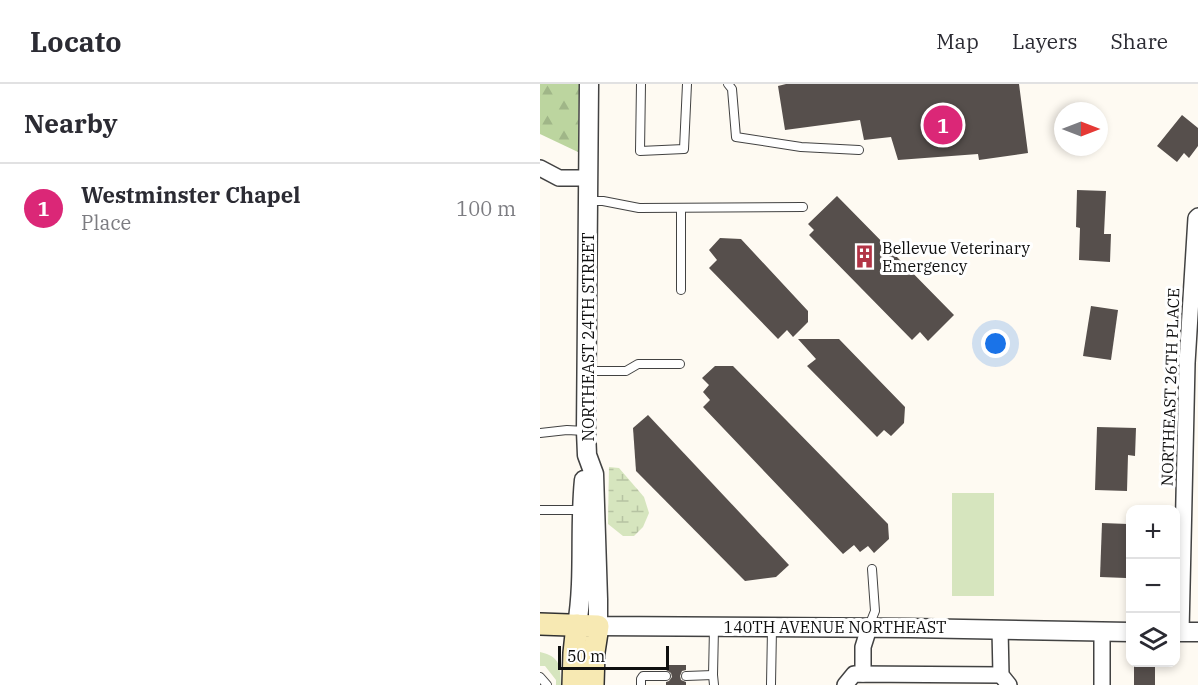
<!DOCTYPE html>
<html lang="en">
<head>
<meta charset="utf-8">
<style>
	body { margin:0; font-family:"IBM Plex Serif",serif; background:#f7f7f7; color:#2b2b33 }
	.controls { position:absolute; right:18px; bottom:18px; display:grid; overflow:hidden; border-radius:12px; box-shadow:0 3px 9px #0003 }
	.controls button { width:54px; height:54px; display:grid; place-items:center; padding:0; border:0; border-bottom:2px solid #e1e1e2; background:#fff; color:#2b2b33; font:30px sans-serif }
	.compass { position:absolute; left:514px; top:18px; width:54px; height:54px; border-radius:50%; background:#fff; box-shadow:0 3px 9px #0003; rotate:90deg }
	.scale { position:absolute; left:18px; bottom:15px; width:111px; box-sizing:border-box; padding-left:6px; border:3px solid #0f0f0f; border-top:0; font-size:16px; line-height:21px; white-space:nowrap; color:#0f0f0f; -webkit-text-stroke:4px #fff; paint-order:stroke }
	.you { position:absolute; left:456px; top:260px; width:21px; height:21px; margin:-15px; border:4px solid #fff; border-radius:50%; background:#1a73e8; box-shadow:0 0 0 9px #1a73e833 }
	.badge { display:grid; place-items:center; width:39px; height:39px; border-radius:50%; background:#db2777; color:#fff; font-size:20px; font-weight:700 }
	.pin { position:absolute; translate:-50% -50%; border:3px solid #fff; box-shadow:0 2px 6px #0006 }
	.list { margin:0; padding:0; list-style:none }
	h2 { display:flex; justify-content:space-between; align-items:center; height:78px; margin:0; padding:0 24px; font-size:26px }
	h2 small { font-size:20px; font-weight:400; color:#7c7c81 }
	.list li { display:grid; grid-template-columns:39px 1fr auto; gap:18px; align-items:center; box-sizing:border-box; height:90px; padding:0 24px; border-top:2px solid #e1e1e2 }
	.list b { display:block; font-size:22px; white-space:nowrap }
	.list p { margin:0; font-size:20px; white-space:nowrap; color:#7c7c81 }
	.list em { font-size:20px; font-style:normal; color:#7c7c81 }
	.icon { flex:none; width:33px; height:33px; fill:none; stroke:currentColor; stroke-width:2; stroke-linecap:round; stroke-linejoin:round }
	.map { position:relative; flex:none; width:658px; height:601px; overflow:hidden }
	header { display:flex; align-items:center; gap:36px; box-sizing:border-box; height:84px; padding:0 30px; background:#fff; border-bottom:2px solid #e1e1e2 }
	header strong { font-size:28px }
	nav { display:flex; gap:33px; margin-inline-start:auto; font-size:21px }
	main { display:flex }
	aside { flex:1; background:#fff }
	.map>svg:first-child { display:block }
	.green { fill:#d6e5be }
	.forest { fill:url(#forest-firs) }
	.wetland { fill:url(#wetland-marsh) }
	.building { fill:#564f4c }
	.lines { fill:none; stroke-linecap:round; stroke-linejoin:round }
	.service-casing { stroke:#424242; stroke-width:10 }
	.minor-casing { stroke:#424242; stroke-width:18 }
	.tertiary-casing { stroke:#424242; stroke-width:21 }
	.secondary-casing { stroke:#313131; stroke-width:24 }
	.service { stroke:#fff; stroke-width:8 }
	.minor { stroke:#fff; stroke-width:15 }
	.tertiary { stroke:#fff; stroke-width:18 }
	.secondary { stroke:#f7e9b3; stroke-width:21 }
	.labels { text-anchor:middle; stroke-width:6; stroke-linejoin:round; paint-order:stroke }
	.poi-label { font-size:16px; fill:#0f0f0f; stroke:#fff; text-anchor:start }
	.street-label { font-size:16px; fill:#0f0f0f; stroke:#fff }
</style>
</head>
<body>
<header>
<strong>Locato</strong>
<nav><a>Map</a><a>Layers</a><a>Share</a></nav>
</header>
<main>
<aside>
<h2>Nearby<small></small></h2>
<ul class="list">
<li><span class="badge">1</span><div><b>Westminster Chapel</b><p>Place</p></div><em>100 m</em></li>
</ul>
</aside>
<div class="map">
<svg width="658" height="601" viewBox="0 0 658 601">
	<defs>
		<pattern id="forest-firs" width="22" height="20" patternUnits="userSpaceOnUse" patternTransform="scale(1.5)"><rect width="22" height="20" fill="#bcd59f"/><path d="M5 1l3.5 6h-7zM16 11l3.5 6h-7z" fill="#a0b688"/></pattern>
		<pattern id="wetland-marsh" width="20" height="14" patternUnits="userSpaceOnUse" patternTransform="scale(1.5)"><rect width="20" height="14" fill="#d6e5be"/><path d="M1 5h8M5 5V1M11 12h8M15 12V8" fill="none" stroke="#b6c3a2"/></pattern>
	</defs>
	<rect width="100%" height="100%" fill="#fefaf2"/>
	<!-- green -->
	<g class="green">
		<rect x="412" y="409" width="42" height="103"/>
		<path d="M0,568C21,573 20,582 21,601H16V596L5,582H0Z"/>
	</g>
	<!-- forest -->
	<path class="forest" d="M0,0H39L38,68L0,50Z"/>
	<!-- wetland -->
	<path class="wetland" d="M69,383L79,384L104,413L109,429L103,443L94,452H83L68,440Z"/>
	<!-- building -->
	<g class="building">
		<path d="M246,0H479L488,69L439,76L438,70L358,76L351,53L324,56L320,36L245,46L238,2Z"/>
		<path d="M642,31L658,44V62L649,74L644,69L637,78L617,62Z"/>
		<path d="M537,106L566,107L564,150H571L570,178L539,176L540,144L536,143Z"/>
		<path d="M297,112L414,231L388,257L380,248L372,256L269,151L274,146L268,140Z"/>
		<path d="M180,154L201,155L268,227V238L253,253L247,246L238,255L169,184L177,176L169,166Z"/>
		<path d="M551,222L578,226L571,276L543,272Z"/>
		<path d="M258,255H299L365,323L364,339L351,352L344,346L337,353L267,282L276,275Z"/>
		<path d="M175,282H193L348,440L349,455L334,469L328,462L320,468L314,461L303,470L163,323L170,316L163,308L169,301L162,294Z"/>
		<path d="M108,331L249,481L236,493L205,497L96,387L93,344Z"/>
		<path d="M557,343L596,344L595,372L588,371L587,407L555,406Z"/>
		<path d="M562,439L588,440L586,494L560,493Z"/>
		<rect x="594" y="580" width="21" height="21"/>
		<path d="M126,581H146V586L142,587L140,592L141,596L146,598V601H126V598L129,597L132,593L131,589L126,586Z"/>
	</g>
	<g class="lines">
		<defs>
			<g id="service">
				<path d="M101,0L100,67L144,65L147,0"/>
				<path d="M188,0L192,5L196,53L261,63L319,66"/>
				<path d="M48,117H63L99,124L263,123"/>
				<path d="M141,124V206"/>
				<path d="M47,287H86L98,280H140"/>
				<path d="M0,349L27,346L45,347"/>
				<path d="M0,426H42"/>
				<path d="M329,542L335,527L332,485"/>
				<path d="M174,544L173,591L174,601"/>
				<path d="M146,592L173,591"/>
				<path d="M0,593L7,601"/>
				<path d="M231,600L232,545"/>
				<path d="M101,601V595L103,592H126"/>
			</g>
			<g id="minor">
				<path d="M0,84L19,94H48"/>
				<path d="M460,545L461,591L469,601"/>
				<path d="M562,548V601"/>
				<path d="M641,548L647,279L656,134L658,132"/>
				<path d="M323,590V563L329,544"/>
				<path d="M305,601L314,590L461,591"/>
			</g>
			<g id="tertiary">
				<path d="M49,0L46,347L47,371L54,390L58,515V542L369,544L590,548"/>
				<path d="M37,541C45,493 39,445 44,396"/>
				<path d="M636,548H658"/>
			</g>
			<g id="secondary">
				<path d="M0,540L58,542L54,568L53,601"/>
				<path d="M33,601L34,569L37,541"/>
			</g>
		</defs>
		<!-- service casing -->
		<use href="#service" class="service-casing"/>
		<!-- minor casing -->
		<use href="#minor" class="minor-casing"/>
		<!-- tertiary casing -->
		<use href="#tertiary" class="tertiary-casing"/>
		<!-- secondary casing -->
		<use href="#secondary" class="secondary-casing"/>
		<!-- service -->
		<use href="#service" class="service"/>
		<!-- minor -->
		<use href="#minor" class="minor"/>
		<!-- tertiary -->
		<use href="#tertiary" class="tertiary"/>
		<!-- secondary -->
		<use href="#secondary" class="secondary"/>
	</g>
	<!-- icons -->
	<defs>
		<symbol id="building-bare" viewBox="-9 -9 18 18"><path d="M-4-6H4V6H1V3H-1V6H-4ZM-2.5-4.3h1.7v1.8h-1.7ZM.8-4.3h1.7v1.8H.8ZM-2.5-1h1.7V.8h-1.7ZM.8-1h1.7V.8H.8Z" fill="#b23446" stroke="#fff" stroke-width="2.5" paint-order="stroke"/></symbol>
	</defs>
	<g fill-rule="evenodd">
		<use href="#building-bare" x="308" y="156" width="33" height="33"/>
	</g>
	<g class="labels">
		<!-- poi labels -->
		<g class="poi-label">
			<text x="342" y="170">Bellevue Veterinary<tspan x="342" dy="18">Emergency</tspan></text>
		</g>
		<!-- street labels -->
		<g class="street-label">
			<text transform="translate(48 253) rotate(-90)" y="6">NORTHEAST 24TH STREET</text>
			<text transform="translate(630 303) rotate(-88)" y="6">NORTHEAST 26TH PLACE</text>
			<text x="295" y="549">140TH AVENUE NORTHEAST</text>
		</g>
	</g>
</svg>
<div class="controls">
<button>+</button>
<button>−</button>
<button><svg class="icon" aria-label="layers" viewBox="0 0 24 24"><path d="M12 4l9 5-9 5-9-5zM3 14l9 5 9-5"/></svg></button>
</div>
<svg class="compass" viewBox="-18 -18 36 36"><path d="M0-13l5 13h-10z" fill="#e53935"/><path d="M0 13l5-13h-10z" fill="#7c7c81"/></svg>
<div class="scale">50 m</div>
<div class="you"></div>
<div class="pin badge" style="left:403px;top:41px">1</div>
</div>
</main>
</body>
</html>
